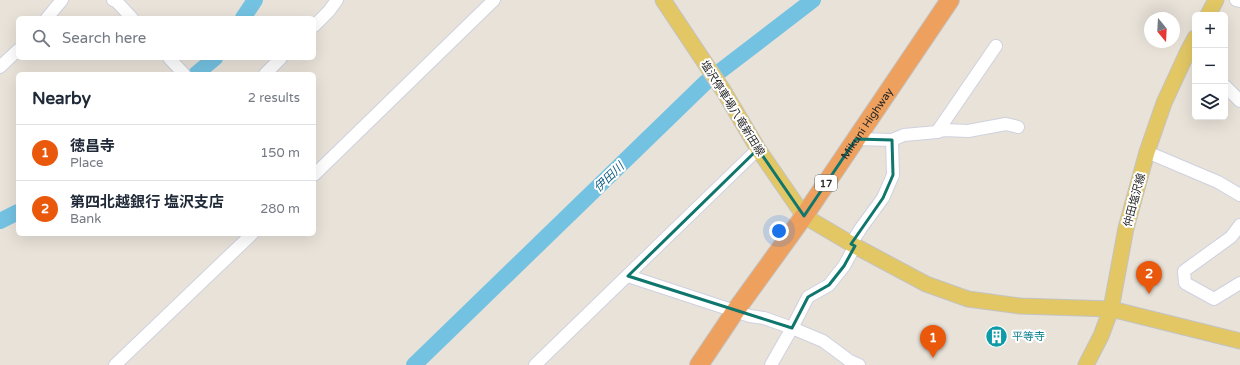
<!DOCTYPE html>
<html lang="en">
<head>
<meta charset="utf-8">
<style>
	body { margin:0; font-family:"Varela Round","Noto Sans JP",sans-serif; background:#f6f6f7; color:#1f2937 }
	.controls { position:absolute; right:12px; top:12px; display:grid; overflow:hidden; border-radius:6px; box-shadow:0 4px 16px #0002 }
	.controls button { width:36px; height:36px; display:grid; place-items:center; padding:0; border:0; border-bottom:1px solid #e0e1e3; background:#fff; color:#1f2937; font:20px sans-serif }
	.compass { position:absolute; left:1144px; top:12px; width:36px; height:36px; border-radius:50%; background:#fff; box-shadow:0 4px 16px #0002; rotate:162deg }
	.you { position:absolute; left:779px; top:231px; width:14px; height:14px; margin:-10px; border:3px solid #fff; border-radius:50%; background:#1a73e8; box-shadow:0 0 0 6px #1a73e833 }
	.badge { display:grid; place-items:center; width:26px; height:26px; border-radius:50%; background:#ea580c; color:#fff; font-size:13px; font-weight:700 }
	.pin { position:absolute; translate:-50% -33px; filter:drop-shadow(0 1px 2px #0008) }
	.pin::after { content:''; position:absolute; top:21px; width:14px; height:12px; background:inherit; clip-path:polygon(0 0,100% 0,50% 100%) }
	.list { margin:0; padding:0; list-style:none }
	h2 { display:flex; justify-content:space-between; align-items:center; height:52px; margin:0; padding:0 16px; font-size:17px }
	h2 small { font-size:13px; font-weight:400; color:#747a83 }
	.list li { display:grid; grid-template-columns:26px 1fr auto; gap:12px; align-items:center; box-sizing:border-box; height:56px; padding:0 16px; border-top:1px solid #e0e1e3 }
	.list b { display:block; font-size:15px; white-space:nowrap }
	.list p { margin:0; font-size:13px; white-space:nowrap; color:#747a83 }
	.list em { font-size:13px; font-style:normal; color:#747a83 }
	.icon { flex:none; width:22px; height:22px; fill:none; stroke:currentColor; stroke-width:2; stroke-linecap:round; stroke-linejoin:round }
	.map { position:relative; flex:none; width:1240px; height:365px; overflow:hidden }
	.search { position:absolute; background:#fff; box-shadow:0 4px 16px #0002; left:16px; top:16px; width:300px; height:44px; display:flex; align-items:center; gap:10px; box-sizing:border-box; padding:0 14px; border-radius:6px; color:#747a83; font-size:15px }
	.panel { position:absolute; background:#fff; box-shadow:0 4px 16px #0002; left:16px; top:72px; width:300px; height:164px; border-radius:6px }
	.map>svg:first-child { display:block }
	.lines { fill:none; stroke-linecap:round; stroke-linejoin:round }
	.river { stroke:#74c2e2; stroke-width:16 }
	.minor-casing { stroke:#cfd1df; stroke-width:14 }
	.major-casing { stroke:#c3c3c3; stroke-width:17 }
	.highway-casing { stroke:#c3c3c3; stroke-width:20 }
	.minor { stroke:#fff; stroke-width:12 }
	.major { stroke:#e2c764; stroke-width:15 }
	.highway { stroke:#eea05e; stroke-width:18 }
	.marked { fill:none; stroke:#0f766e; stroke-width:3; stroke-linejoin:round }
	.labels { text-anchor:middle; stroke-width:4; stroke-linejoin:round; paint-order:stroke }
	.shield { fill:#fff; stroke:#686868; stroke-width:1 }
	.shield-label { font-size:10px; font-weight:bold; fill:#272727 }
	.street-label { font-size:11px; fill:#272727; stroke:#fff }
	.culture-label { font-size:11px; fill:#0d838f; stroke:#fff; text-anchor:start }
	.water-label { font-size:12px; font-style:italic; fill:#196088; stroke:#fff }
</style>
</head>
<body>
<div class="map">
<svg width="1240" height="365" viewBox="0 0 1240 365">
	<rect width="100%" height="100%" fill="#e8e2d9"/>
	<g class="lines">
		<!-- river -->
		<g class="river">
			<path d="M243,18L255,0"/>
			<path d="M196,74L215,58"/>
			<path d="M0,221L18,212"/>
			<path d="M414,365L706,82L813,0"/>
		</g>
		<defs>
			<g id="minor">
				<path d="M113,0L116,1L132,18"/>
				<path d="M1236,0L1240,1"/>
				<path d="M47,18L62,0"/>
				<path d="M314,26L329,11L337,0"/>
				<path d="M169,58L184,74"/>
				<path d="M0,67L18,50"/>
				<path d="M265,74L281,58"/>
				<path d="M1225,86L1240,101"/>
				<path d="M937,132L996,46"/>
				<path d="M856,139L892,140L904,135L937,132L944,130L968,131L1006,124L1018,127"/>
				<path d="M1147,152L1218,182L1240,195"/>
				<path d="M314,175L494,0"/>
				<path d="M1240,225L1231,237L1184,271L1185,283L1214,299L1240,283"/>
				<path d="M851,244L861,228L883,198L893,175L892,140"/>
				<path d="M628,276L750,316L764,318L792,328L823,341L850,361L859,365"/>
				<path d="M115,365L252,234"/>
				<path d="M535,365L758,149"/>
				<path d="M771,365L792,328L808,297L829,285L844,266L855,246"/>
			</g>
			<g id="major">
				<path d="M663,0L723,90L758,149L804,216L855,246L926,284L968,299L1020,306L1111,309L1240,341"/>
				<path d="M1208,15L1216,0"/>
				<path d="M1086,365L1101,336L1111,309L1126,228L1147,152L1164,103L1188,51L1195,38"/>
			</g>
			<g id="highway">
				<path id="s1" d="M699,365L736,310L804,216L950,0"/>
			</g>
		</defs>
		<!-- minor casing -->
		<use href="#minor" class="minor-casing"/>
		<!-- major casing -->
		<use href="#major" class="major-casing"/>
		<!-- highway casing -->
		<use href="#highway" class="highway-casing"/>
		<!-- minor -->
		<use href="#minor" class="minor"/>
		<!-- major -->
		<use href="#major" class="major"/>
		<!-- highway -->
		<use href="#highway" class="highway"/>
	</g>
	<!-- marked area -->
	<path class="marked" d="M856,139L892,140L893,175L883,198L851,244L855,246L844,266L829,285L808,297L792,328L628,276L758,149L804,216Z"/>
	<!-- icons -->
	<defs>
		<symbol id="building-disc" viewBox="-11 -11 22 22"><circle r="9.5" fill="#0f9aa8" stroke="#fff"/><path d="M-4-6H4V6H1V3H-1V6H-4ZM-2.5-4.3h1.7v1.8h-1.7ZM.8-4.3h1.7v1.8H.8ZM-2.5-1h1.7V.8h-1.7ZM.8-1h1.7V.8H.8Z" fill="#fff"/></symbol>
	</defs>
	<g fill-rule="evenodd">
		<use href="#building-disc" x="984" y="324" width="25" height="25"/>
	</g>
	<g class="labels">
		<!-- shield labels -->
		<rect class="shield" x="815" y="175" width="22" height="16" rx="3"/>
		<g class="shield-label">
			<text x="826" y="187">17</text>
		</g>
		<!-- street labels -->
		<g class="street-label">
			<text transform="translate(733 108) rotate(58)" y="4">塩沢停車場八竜新田線</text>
			<text dy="4" stroke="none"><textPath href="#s1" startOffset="294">Mikuni Highway</textPath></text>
			<text transform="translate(1134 200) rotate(-75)" y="4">仲田塩沢線</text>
		</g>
		<!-- culture labels -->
		<g class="culture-label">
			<text x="1012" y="340">平等寺</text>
		</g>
		<!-- water labels -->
		<g class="water-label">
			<text transform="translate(609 177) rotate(-44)" y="4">伊田川</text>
		</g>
	</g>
</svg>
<div class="controls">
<button>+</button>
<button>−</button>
<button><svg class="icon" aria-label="layers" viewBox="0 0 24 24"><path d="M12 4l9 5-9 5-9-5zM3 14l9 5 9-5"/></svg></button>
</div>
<svg class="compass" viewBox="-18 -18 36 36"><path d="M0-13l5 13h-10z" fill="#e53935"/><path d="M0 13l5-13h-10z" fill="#747a83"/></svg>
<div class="you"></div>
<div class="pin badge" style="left:933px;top:358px">1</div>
<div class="pin badge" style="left:1149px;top:294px">2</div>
<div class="search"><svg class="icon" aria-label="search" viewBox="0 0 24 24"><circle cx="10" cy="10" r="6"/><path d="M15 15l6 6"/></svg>Search here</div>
<section class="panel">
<h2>Nearby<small>2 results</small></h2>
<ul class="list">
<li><span class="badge">1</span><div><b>徳昌寺</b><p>Place</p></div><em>150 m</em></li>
<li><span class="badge">2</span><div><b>第四北越銀行 塩沢支店</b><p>Bank</p></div><em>280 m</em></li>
</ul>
</section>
</div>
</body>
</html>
